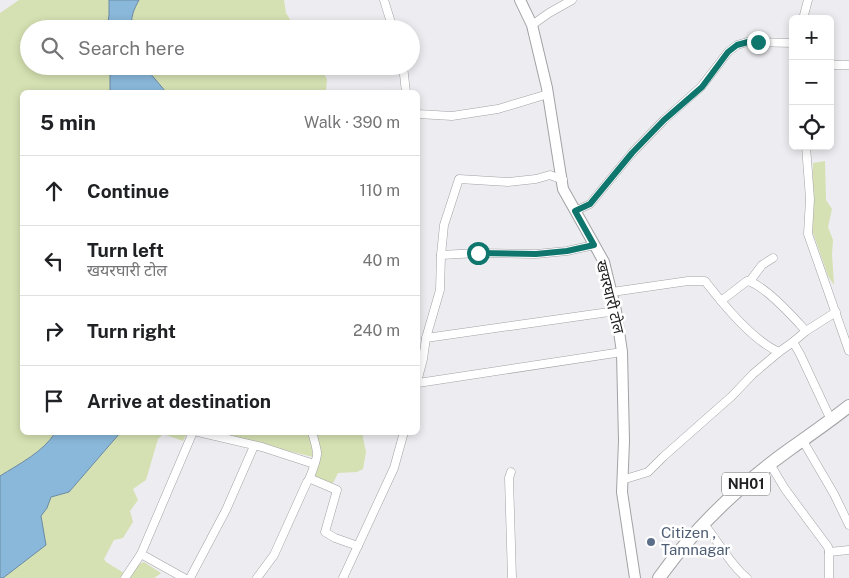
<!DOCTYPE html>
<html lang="en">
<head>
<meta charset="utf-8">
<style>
	body { margin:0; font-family:"Public Sans","Noto Sans Devanagari",sans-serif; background:#f6f6f6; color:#202124 }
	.controls { position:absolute; right:15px; top:15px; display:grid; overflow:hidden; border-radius:8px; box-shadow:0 2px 8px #0003 }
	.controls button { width:45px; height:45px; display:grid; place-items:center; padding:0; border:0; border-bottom:1px solid #e0e0e0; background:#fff; color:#202124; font:25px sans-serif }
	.stop { position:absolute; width:15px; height:15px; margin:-11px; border:4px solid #0f766e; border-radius:50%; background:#fff }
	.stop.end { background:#0f766e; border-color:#fff; box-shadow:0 1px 5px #0008 }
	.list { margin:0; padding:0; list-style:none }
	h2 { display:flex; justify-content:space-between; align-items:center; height:65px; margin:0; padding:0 20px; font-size:21px }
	h2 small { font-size:16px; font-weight:400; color:#757577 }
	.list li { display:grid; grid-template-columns:32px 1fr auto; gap:15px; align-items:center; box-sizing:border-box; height:70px; padding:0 20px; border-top:1px solid #e0e0e0 }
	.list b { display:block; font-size:19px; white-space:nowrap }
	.list p { margin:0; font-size:16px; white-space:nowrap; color:#757577 }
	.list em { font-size:16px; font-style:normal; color:#757577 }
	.icon { flex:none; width:28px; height:28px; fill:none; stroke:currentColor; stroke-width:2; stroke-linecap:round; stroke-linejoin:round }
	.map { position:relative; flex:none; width:849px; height:578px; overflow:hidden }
	.search { position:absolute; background:#fff; box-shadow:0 2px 8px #0003; left:20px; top:20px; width:400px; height:55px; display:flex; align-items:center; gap:12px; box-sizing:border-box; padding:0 18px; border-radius:28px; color:#757577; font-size:19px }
	.panel { position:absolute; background:#fff; box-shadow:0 2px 8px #0003; left:20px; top:90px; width:400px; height:345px; border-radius:8px }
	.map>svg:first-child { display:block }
	.green { fill:#d5e1b2 }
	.water { fill:#8ab8da; stroke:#6a8aa3 }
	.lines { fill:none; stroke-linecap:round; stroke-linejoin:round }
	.minor-casing { stroke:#a2a2a6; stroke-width:9 }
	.tertiary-casing { stroke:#a2a2a6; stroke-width:12 }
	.trunk-casing { stroke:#a2a2a6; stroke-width:14 }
	.minor { stroke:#fff; stroke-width:8 }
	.tertiary { stroke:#fff; stroke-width:10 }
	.trunk { stroke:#fff; stroke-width:12 }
	.route { stroke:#0f766e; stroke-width:6 }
	.service-dot { fill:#5c6f8a; stroke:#fff; stroke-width:2 }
	.labels { text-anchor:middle; stroke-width:5; stroke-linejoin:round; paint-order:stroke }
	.shield { fill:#fff; stroke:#636364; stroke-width:1 }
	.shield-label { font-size:14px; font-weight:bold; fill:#202022 }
	.street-label { font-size:15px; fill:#202022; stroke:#fff }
	.service-label { font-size:15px; fill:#4e5e75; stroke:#fff; text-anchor:start }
</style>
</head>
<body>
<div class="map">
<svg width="849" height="578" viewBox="0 0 849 578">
	<rect width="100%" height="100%" fill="#ededf1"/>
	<!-- green -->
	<g class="green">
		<path d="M19,0H109V15L107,29H29V66H110V92H22V432L55,433C43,452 19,465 0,476V13Z"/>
		<path d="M139,0H284L286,13L296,29H132C130,18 134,9 139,0Z"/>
		<path d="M144,66H319L327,79L326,92H166Z"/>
		<path d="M825,161L826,200L832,209L828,227L833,240L832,254L834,285L828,276L811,227L813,163Z"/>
		<path d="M120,433H187L183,441L163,434L158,439L146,480L133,489L138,500L130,511L133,522L123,538L114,540L104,559L106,562L124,573L120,578H3L46,545L41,516L47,507L51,497L69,492Z"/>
		<path d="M217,433H310L313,457Z"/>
		<path d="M316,433H362L366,452L363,469L357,472L338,473L332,485L314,478L320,455Z"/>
		<path d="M144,562L161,573L160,574L154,578H130L137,565Z"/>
	</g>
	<!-- water -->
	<g class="water">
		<path d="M109,0H139C134,9 130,18 132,29H107L109,15Z"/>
		<path d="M110,66H144L166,92H110Z"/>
		<path d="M55,433H120L69,492L51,497L47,508L41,516L46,545L3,578H0V476C19,464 43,452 55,433Z"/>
	</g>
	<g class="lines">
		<defs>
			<g id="minor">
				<path d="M384,0L393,29"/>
				<path d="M803,19L808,0"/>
				<path d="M532,25L549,13L572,0"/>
				<path d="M830,65H849"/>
				<path d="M403,66L406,92"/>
				<path d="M418,114L452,116L498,109L548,94"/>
				<path d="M806,146L810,199L808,234L849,351"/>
				<path d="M575,211L590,204L632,153L664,120L701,87L728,52L737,45L747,42L793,43"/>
				<path d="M441,255L478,253L536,254L567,251L594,245"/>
				<path d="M750,281L762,265L773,258"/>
				<path d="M612,292L688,281H705C723,304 752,340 779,352"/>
				<path d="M721,301L747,281C764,284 794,318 806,331"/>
				<path d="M426,338L616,311"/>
				<path d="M793,342L806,331L836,312"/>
				<path d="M418,378L423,359L426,338L440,290L441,255L444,225L459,179L508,182L536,179L550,175L563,180"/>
				<path d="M418,383L622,352"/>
				<path d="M198,432L262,447L314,464"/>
				<path d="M803,441L834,494L849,525"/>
				<path d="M770,464L785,489L828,547L829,552L849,550"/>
				<path d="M511,472L509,478L512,578"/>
				<path d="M311,479L337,490L325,532L335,538L358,546"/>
				<path d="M622,480L648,472L663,457L732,396L753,374L779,352L793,342L800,354L831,420"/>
				<path d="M704,524C718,541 731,566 747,578"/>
				<path d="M141,554L184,578"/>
				<path d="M125,578L141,554L193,432"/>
				<path d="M190,578L226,510L254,446"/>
				<path d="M257,578L274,555L307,482C310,479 318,457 317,452C316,446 314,439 312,432"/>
				<path d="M343,578L394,468L404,432"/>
				<path d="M829,578V552"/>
			</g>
			<path id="tertiary" d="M520,0L532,25L547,88L563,189L604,262L616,311L622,352L624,441L622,492L635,578"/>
			<path id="trunk" d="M659,578C694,529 741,484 790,449C810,435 830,421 849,406"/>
		</defs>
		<!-- minor casing -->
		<use href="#minor" class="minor-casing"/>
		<!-- tertiary casing -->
		<use href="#tertiary" class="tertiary-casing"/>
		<!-- trunk casing -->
		<use href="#trunk" class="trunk-casing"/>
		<!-- minor -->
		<use href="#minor" class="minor"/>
		<!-- tertiary -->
		<use href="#tertiary" class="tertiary"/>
		<!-- trunk -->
		<use href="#trunk" class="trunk"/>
	</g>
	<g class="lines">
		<!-- route -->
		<path class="route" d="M478,253L536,254L567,251L594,245L575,211L590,204L632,153L664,120L702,87L728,52L737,45L748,42H758"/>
	</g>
	<!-- markers -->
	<circle class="service-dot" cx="651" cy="542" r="5"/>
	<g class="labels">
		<!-- shield labels -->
		<rect class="shield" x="722" y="472.5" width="48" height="23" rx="4"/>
		<g class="shield-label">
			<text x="746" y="489">NH01</text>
		</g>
		<!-- street labels -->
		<g class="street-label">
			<text transform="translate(610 297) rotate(76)" y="5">खयरघारी टोल</text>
		</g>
		<!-- service labels -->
		<g class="service-label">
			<text x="661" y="538">Citizen ,<tspan x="661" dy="17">Tamnagar</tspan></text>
		</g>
	</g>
</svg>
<div class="controls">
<button>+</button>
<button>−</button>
<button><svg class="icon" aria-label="locate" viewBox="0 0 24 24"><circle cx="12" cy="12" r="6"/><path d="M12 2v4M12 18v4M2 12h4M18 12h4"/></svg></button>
</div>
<div class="stop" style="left:478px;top:253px"></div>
<div class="stop end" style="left:758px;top:42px"></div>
<div class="search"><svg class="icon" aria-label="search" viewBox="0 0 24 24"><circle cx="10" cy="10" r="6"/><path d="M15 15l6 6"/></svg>Search here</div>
<section class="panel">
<h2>5 min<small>Walk · 390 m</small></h2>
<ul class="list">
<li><svg class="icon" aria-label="ahead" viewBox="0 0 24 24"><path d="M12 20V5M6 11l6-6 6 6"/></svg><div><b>Continue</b></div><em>110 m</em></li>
<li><svg class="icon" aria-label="left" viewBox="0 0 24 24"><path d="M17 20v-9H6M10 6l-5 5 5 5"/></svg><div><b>Turn left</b><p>खयरघारी टोल</p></div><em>40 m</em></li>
<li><svg class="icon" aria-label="right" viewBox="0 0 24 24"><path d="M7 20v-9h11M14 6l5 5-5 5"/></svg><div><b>Turn right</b></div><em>240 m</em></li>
<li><svg class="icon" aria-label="arrive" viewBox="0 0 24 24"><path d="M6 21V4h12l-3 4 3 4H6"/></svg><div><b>Arrive at destination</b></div></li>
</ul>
</section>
</div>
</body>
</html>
